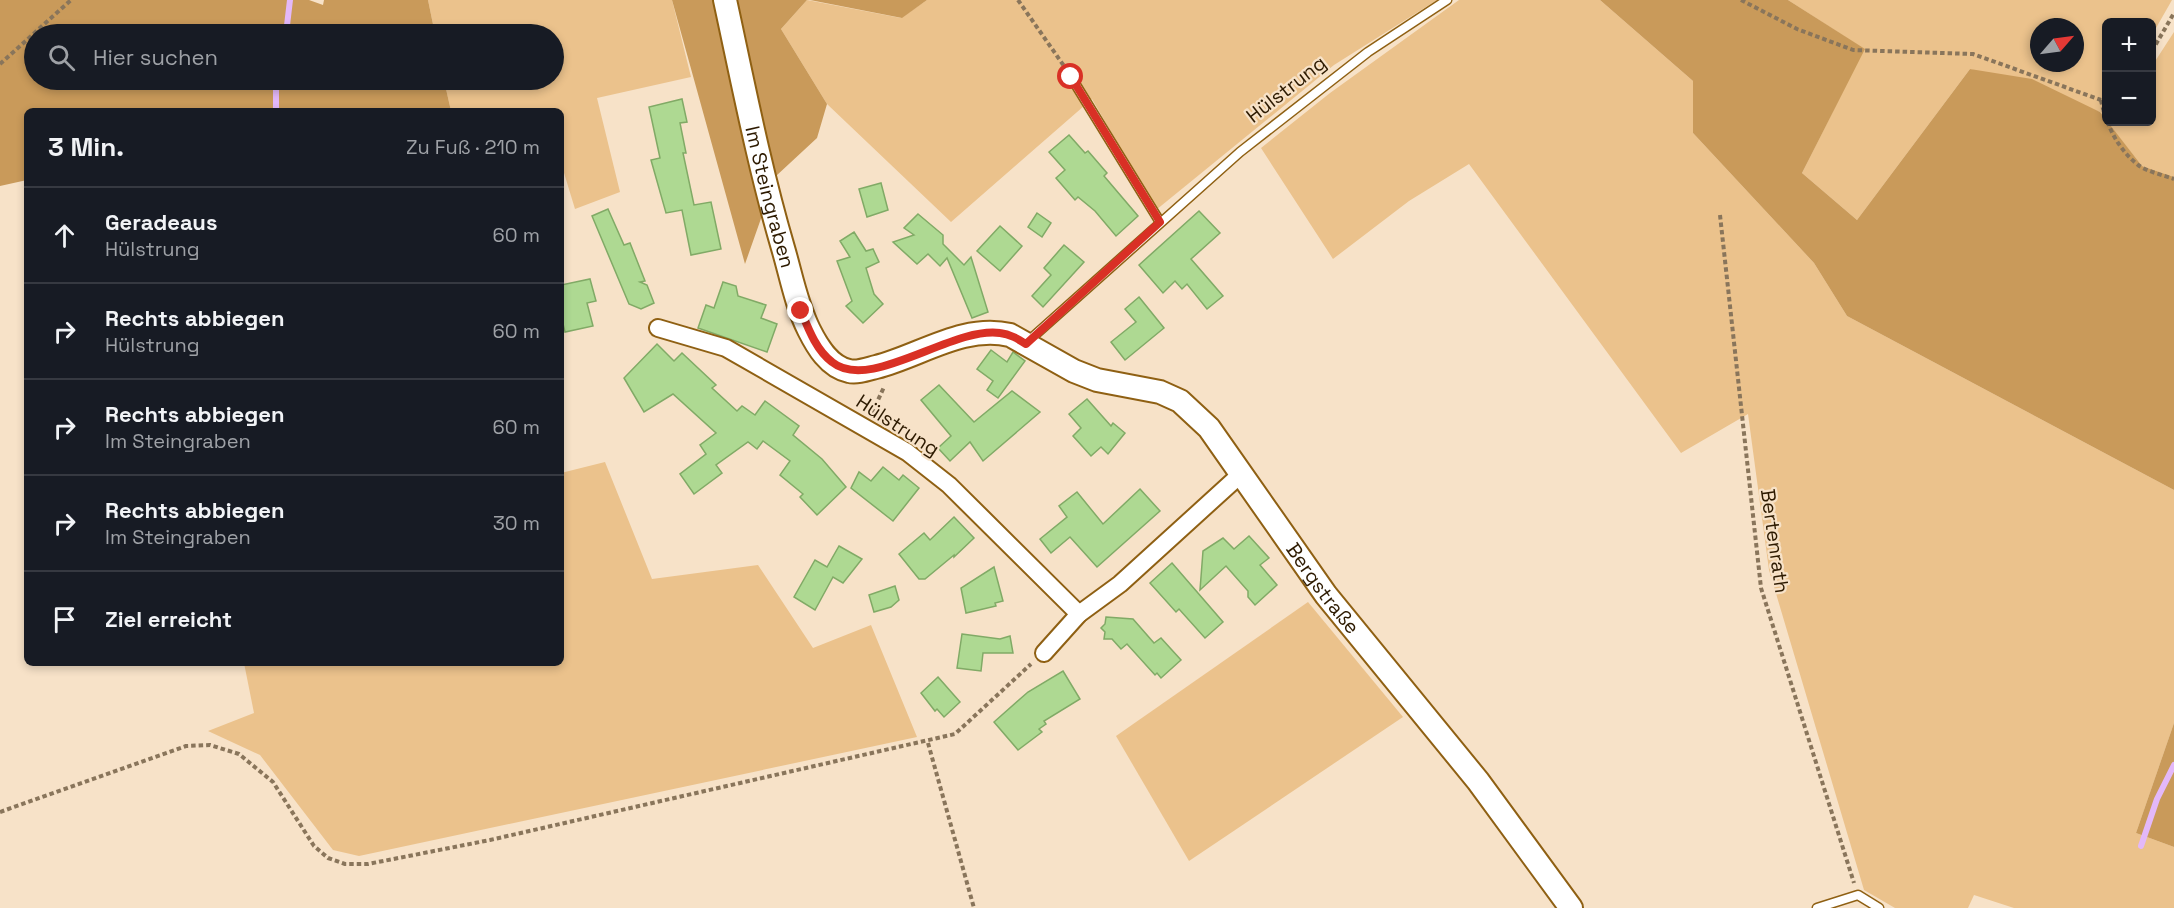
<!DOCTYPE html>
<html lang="de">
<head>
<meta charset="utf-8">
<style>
	body { margin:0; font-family:"Space Grotesk",sans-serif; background:#242831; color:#f1f3f6 }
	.controls { position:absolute; right:18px; top:18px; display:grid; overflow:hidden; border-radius:9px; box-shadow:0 3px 9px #0003 }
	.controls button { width:54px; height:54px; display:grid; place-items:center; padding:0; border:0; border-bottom:2px solid #363941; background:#171b24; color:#f1f3f6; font:30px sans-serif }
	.compass { position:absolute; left:2030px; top:18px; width:54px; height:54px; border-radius:50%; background:#171b24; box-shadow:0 3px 9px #0003; rotate:62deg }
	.stop { position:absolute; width:18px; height:18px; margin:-14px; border:4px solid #d93025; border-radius:50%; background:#fff }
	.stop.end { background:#d93025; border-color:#fff; box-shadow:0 2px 6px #0008 }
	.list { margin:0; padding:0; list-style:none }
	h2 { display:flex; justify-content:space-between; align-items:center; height:78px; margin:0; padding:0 24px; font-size:26px }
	h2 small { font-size:20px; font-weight:400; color:#9ea1a6 }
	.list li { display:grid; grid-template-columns:39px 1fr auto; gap:18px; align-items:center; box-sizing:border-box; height:96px; padding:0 24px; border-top:2px solid #363941 }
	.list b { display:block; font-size:22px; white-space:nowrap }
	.list p { margin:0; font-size:20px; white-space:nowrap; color:#9ea1a6 }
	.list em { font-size:20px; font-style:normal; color:#9ea1a6 }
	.icon { flex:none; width:33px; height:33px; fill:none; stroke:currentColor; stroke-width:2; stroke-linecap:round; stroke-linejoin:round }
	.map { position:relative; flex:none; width:2174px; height:908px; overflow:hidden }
	.search { position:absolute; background:#171b24; box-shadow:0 3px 9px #0003; left:24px; top:24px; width:540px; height:66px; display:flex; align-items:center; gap:15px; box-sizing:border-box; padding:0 21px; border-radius:33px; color:#9ea1a6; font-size:22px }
	.panel { position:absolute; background:#171b24; box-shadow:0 3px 9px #0003; left:24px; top:108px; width:540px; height:558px; border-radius:9px }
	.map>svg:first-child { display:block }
	.green { fill:#ebc28c; fill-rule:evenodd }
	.forest { fill:#c99a5a }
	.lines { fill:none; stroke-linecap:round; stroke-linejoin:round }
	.stream { stroke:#e3b8f9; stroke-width:6 }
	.building { fill:#aed992; stroke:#81aa66; stroke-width:1.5 }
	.lane-casing { stroke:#8f6013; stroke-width:11 }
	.street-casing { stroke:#8f6013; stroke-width:20 }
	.secondary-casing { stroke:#8f6013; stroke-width:26 }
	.path { stroke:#89755b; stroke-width:4; stroke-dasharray:4.5 3; stroke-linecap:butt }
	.lane { stroke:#fff; stroke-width:8 }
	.street { stroke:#fff; stroke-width:16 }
	.secondary { stroke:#fff; stroke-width:22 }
	.route { stroke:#d93025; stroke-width:8 }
	.labels { text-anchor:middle; stroke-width:4.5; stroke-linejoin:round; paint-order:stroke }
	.street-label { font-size:20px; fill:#2d1a00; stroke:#f7e2c8 }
</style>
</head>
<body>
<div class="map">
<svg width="2174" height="908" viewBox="0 0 2174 908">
	<rect width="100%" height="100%" fill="#f7e2c8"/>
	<!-- green -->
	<g class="green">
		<path d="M428,0H672L691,77L597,98L620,192L575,209L561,163V111H451L444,80H554V34H435Z"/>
		<path d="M807,0L901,18L927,0H1437L1334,65L1156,210L1092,99L951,222L827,104L781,29Z"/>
		<path d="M1459,0H1600L1693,81V133L1814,263L1847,316L2174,490V723L2136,833L2174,847V908H2014L1974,895L1968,908H1895L1864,890L1769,570L1748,414L1681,453L1469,164L1409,201L1333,259L1261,148L1330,93Z"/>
		<path d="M1788,0H2172L2152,35V22H2106V103L2101,111L2106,110V121L2100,112L1970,69L1857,220L1802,173L1864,49ZM2039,27H2075V63H2039Z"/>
		<path d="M2174,32V177L2142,166L2107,122H2152V66Z"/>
		<path d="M605,462L652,579L758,565L813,648L871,625L917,737L359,856L333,850L260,755L208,731L254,713L244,663H561V473Z"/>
		<path d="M1308,602L1403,717L1189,861L1116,736Z"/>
	</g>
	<!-- forest -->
	<g class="forest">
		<path d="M0,0H309L323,5L324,0H428L435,34H34V80H444L451,111H27V180L0,186Z"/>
		<path d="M672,0H807L781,29L827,104L817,138L776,176L745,264Z"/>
		<path d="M810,0H927L902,18Z"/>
		<path d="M1600,0H1788L1865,49L1802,173L1857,220L1970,69L2032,79L2100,112L2142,166L2174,177V490L1847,316L1814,263L1693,133V81Z"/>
		<path d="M2174,723V847L2136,833Z"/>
	</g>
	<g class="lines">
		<!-- stream -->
		<g class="stream">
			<path d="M286,34L290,0"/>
			<path d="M276,80V111"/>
			<path d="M2141,846L2157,799L2174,765"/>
		</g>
	</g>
	<!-- building -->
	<g class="building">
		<path d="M682,99L687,122L680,123L686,153H683L694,205L711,202L721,249L691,255L682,210L666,213L651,160L660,158L649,107Z"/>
		<path d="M1069,135L1085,153L1088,151L1107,173L1104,176L1138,216L1116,236L1095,211L1078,197L1075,200L1056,178L1065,170L1049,152Z"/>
		<path d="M881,183L888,210L867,217L859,189Z"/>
		<path d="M608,209L624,245L630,243L645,281L640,282L647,285L654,303L641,309L629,304L592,216Z"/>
		<path d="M1199,211L1220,233L1191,259L1223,296L1207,309L1187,284L1182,289L1175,281L1163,293L1139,265Z"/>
		<path d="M1037,213L1051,223L1042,237L1028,227Z"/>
		<path d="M918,214L943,235V244L964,265L971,257L988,312L972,318L947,258L940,266L928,254L917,264L893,242L914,235L904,228Z"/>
		<path d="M1000,226L1022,246L1000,271L977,251Z"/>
		<path d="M854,232L866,251L873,249L879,262L866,268L874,294L883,304L863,323L846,306L852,301L837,261L850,257L840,241Z"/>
		<path d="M1064,245L1084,262L1043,307L1032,296L1051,275L1044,268Z"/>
		<path d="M590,279L596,301L587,303L593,326L565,332L561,316V285Z"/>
		<path d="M723,282L736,286L738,296L766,305L761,318L777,324L767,352L698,328L706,305L714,308Z"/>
		<path d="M1139,297L1164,328L1125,360L1111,342L1136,322L1125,309Z"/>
		<path d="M657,344L674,361L682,353L716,385L712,388L737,411L742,406L755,415L765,401L799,426L793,435L822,459L846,487L817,515L800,497L803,494L780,475L790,461L763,441L757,449L748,442L716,465L722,473L694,494L680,474L706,454L700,445L716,433L673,394L644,412L624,378Z"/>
		<path d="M991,350L1007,362L1013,352L1025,361L998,398L987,390L993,381L977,369Z"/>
		<path d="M939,385L974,422L1012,391L1040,412L983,461L970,442L950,461L938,448L951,436L921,400Z"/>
		<path d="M1087,399L1111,426L1113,423L1125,433L1108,454L1101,447L1091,456L1073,436L1081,428L1069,414Z"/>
		<path d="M883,467L899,480L903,475L919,488L893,521L851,488L859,472L871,481Z"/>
		<path d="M1140,489L1160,511L1097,567L1070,537L1051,553L1040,539L1067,517L1059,506L1077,492L1103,524Z"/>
		<path d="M954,517L974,538L954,557V555L925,579H919L899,554L924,533L930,540Z"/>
		<path d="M1249,536L1269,558L1260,565L1277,585L1255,605L1248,597V591L1226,566L1200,590L1203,551L1223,538L1234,549Z"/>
		<path d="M839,546L862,559L843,583L833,577L815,610L794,597L815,560L827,567Z"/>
		<path d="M1172,563L1223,622L1205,638L1179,609L1176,612L1150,583Z"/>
		<path d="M994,567L1003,601L995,603L996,606L966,613L961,588Z"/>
		<path d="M895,586L899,600L891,607L874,612L869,595Z"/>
		<path d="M1106,617L1133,619L1154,643L1161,638L1181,660L1161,678L1157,673L1155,675L1127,644L1121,649L1112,639H1104L1105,632L1101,628L1105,624Z"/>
		<path d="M962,634L1000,639L1010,636L1013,653H983L981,671L957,668Z"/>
		<path d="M1063,671L1080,699L1044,721L1046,724L1039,729L1042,732L1018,750L994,722L1028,692Z"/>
		<path d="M938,677L960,702L944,717L937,709L935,711L921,693Z"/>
	</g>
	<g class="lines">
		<defs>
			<g id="lane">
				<path d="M1071,77L1160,222"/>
				<path d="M1026,343L1240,152L1368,52L1447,0"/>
				<path d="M1817,908L1858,895L1879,908"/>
			</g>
			<g id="street">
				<path d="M658,328L726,348L907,452L949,485L1079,614"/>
				<path d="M1044,653L1079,614L1120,584L1241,474"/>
			</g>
			<g id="secondary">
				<path id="s1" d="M725,0C743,83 759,166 783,248C791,275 796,304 809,330C817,346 829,367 849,371C857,373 868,369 876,367C920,356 963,324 1010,335L1074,371L1097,380L1160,392L1180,401L1209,428L1326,595L1478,781L1571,908"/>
			</g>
		</defs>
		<!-- lane casing -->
		<use href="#lane" class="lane-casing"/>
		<!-- street casing -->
		<use href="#street" class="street-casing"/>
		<!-- secondary casing -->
		<use href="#secondary" class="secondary-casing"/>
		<!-- path -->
		<g class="path">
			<path d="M1018,0L1064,66"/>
			<path d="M1741,0L1797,29L1853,50L1973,54L2101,100L2106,98"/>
			<path d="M2152,51L2174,13"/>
			<path d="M0,64L71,0"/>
			<path d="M2101,100C2106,125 2118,149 2138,165C2148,172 2163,175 2174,179"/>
			<path d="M1720,215L1761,588L1854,883"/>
			<path d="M872,413L884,387"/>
			<path d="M928,743L974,908"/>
			<path d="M0,812L186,746L210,745L239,754L273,782L314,846L328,858L345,864H368L490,840L955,734L1031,664"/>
		</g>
		<!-- lane -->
		<use href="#lane" class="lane"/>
		<!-- street -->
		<use href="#street" class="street"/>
		<!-- secondary -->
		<use href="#secondary" class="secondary"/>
	</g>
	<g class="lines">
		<!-- route -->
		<path class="route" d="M801,311C808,328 816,350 832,362C870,393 952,326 1000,333C1010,334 1018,339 1026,344L1160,222L1071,77"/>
	</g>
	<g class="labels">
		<!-- street labels -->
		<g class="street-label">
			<text transform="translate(1286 89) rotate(-38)" y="7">Hülstrung</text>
			<text dy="7" stroke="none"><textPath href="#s1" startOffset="202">Im Steingraben</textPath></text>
			<text transform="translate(898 425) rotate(33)" y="7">Hülstrung</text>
			<text transform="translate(1775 541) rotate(82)" y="7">Bertenrath</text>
			<text dy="7" stroke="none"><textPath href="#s1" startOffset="988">Bergstraße</textPath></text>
		</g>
	</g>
</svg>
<div class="controls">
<button>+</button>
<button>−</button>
</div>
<svg class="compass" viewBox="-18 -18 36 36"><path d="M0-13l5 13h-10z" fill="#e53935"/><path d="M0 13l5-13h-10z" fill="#9ea1a6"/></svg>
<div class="stop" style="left:1071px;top:77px"></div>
<div class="stop end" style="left:801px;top:311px"></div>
<div class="search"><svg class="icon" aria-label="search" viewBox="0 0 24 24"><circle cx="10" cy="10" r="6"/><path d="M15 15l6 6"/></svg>Hier suchen</div>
<section class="panel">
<h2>3 Min.<small>Zu Fuß · 210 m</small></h2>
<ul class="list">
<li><svg class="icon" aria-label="ahead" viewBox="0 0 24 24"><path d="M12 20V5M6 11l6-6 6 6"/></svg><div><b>Geradeaus</b><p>Hülstrung</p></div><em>60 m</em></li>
<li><svg class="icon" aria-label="right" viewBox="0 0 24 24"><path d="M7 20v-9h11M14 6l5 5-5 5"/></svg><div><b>Rechts abbiegen</b><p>Hülstrung</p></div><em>60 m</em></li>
<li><svg class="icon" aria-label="right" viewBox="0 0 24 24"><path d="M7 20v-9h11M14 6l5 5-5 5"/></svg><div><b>Rechts abbiegen</b><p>Im Steingraben</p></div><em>60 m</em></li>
<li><svg class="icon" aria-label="right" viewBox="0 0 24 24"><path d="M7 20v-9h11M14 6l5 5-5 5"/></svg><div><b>Rechts abbiegen</b><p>Im Steingraben</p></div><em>30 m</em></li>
<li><svg class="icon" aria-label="arrive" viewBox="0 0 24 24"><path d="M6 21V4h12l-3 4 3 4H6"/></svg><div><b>Ziel erreicht</b></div></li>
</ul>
</section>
</div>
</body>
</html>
